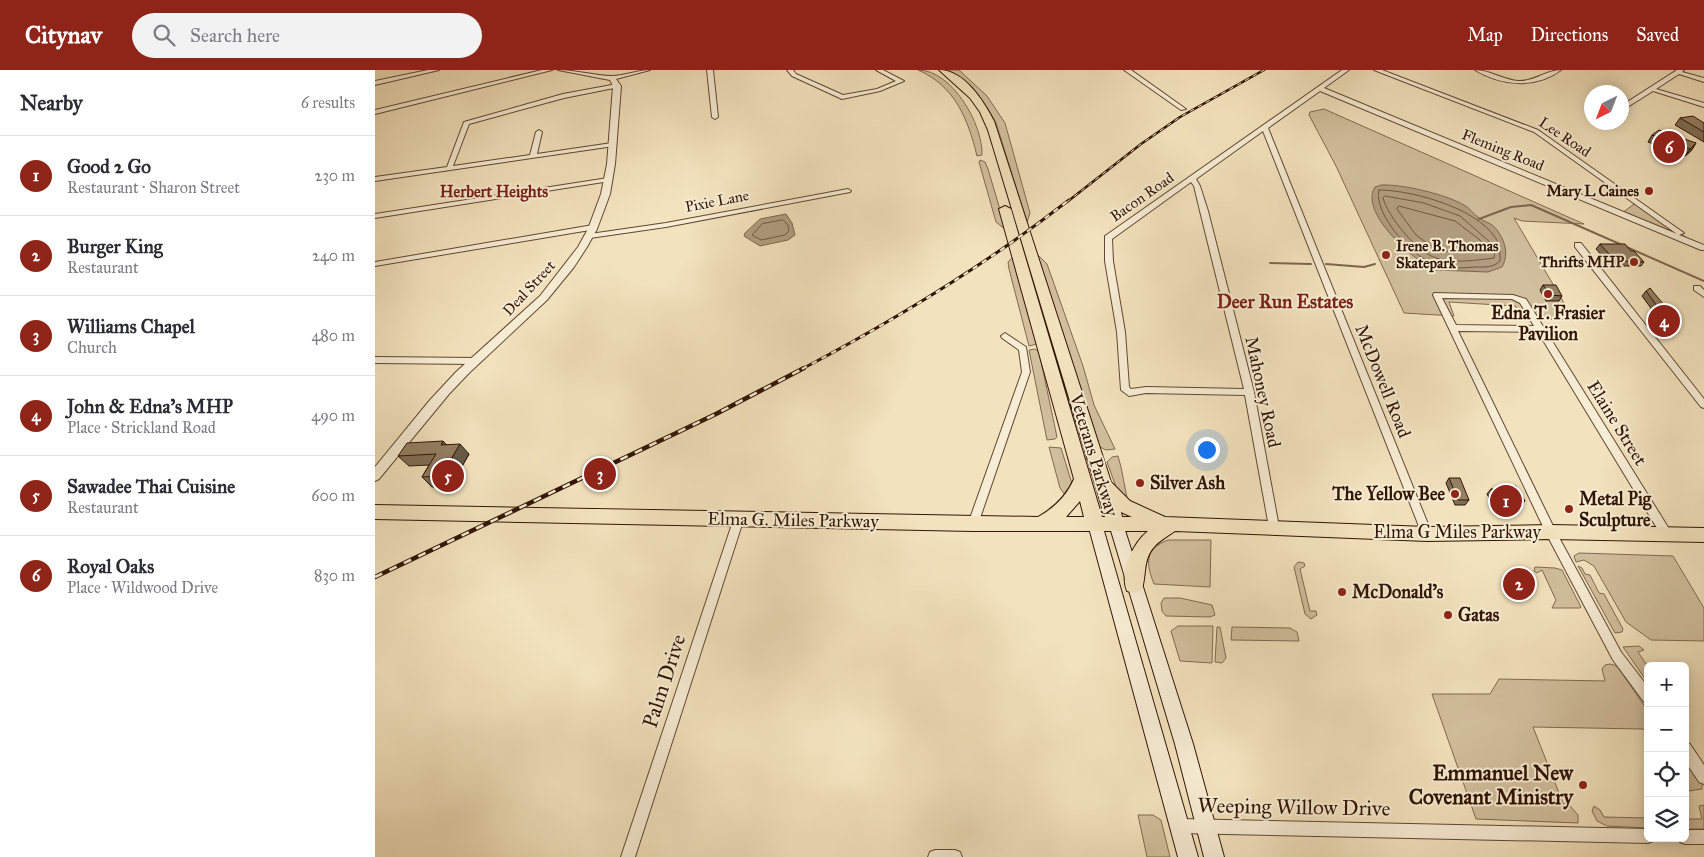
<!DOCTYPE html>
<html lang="en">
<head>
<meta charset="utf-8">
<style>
	body { margin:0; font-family:"IM FELL Great Primer",serif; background:#f2f2f3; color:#2b2b33 }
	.controls { position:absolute; right:15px; bottom:15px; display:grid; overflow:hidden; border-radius:8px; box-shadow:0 2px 12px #0003 }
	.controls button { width:45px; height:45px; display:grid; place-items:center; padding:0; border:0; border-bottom:1px solid #e1e1e2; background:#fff; color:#2b2b33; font:25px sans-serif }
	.compass { position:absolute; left:1209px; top:15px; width:45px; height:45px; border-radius:50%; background:#fff; box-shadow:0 2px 12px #0003; rotate:222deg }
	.you { position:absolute; left:831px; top:379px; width:18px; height:18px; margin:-12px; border:4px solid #fff; border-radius:50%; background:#1a73e8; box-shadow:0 0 0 8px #1a73e833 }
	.badge { display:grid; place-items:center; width:32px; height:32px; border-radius:50%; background:#8f2418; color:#fff; font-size:16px; font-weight:700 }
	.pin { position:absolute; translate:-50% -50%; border:2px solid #fff; box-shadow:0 1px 5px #0006 }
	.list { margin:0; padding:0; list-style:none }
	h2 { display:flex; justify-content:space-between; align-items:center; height:65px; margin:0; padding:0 20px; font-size:21px }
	h2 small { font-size:16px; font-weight:400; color:#7c7c81 }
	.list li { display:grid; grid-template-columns:32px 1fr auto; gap:15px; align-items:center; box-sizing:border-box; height:80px; padding:0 20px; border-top:1px solid #e1e1e2 }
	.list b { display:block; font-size:19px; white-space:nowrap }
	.list p { margin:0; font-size:16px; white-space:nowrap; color:#7c7c81 }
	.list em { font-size:16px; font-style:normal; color:#7c7c81 }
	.icon { flex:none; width:28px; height:28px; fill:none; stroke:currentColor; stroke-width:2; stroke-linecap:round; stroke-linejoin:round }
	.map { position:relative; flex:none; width:1329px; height:787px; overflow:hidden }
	header { display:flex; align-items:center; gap:30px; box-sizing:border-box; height:70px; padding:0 25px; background:#8f2418; color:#fff }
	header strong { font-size:24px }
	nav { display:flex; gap:28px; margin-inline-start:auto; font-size:18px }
	.search { width:350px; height:45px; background:#f2f2f3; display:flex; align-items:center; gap:12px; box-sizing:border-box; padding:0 18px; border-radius:28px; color:#7c7c81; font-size:19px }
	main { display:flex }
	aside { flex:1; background:#fff }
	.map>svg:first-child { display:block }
	.green { fill:#d1bf9d; stroke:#806a50 }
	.water { fill:#b09c7e; stroke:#7d664d }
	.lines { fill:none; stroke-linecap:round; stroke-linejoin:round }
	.shore { stroke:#705840; stroke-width:1 }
	.stream { stroke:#7d664d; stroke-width:2 }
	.minor-casing { stroke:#604832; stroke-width:2 }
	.tertiary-casing { stroke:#604832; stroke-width:2 }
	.secondary-casing { stroke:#301503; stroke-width:2 }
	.primary-casing { stroke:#301503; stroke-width:2 }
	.minor { fill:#f7ecd4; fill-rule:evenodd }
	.tertiary { fill:#f7ecd4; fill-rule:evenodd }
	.secondary { fill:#f7ecd4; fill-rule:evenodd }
	.primary { fill:#f2e2bd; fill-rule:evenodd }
	.rail-far2-casing { stroke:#301503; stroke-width:2.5 }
	.rail-far1-casing { stroke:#301503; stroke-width:3 }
	.rail-casing { stroke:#301503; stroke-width:4.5 }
	.rail-far2 { stroke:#f7ecd4; stroke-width:1; stroke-dasharray:4.5; stroke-linecap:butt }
	.rail-far1 { stroke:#f7ecd4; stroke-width:2; stroke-dasharray:5.5; stroke-linecap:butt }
	.rail { stroke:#f7ecd4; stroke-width:2.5; stroke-dasharray:8; stroke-linecap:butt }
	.wall { fill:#806e56; stroke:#301503 }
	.shaded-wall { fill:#685a46; stroke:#301503 }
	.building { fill:#958064; stroke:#301503 }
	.poi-dot { fill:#8f2418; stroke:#f7ecd4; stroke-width:2 }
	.labels { text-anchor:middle; stroke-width:4; stroke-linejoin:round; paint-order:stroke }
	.far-street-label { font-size:15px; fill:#301503; stroke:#f7ecd4 }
	.far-poi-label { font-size:15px; font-weight:bold; fill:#301503; stroke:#f7ecd4; text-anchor:end }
	.far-neighbourhood-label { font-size:16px; font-weight:bold; fill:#7a1f14; stroke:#f7ecd4 }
	.poi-label { font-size:18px; font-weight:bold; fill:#301503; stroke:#f7ecd4; text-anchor:start }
	.street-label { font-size:18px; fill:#301503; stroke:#f7ecd4 }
	.neighbourhood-label { font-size:19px; font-weight:bold; fill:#7a1f14; stroke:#f7ecd4 }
	.near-street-label { font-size:21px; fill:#301503; stroke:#f7ecd4 }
	.near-poi-label { font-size:21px; font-weight:bold; fill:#301503; stroke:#f7ecd4; text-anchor:end }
</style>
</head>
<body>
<header>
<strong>Citynav</strong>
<div class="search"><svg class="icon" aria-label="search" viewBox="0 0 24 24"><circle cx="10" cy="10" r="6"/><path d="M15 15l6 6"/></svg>Search here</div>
<nav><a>Map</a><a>Directions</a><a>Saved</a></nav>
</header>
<main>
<aside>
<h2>Nearby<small>6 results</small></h2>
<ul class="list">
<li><span class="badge">1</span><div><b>Good 2 Go</b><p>Restaurant · Sharon Street</p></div><em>230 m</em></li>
<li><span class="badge">2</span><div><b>Burger King</b><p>Restaurant</p></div><em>240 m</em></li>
<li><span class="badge">3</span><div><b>Williams Chapel</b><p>Church</p></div><em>480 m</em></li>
<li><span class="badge">4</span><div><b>John &amp; Edna's MHP</b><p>Place · Strickland Road</p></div><em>490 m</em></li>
<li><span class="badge">5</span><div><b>Sawadee Thai Cuisine</b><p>Restaurant</p></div><em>600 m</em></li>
<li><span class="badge">6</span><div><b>Royal Oaks</b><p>Place · Wildwood Drive</p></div><em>830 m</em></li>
</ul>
</aside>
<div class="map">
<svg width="1329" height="787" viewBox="0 0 1329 787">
	<rect width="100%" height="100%" fill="#f2e2bd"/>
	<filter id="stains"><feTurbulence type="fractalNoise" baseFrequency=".004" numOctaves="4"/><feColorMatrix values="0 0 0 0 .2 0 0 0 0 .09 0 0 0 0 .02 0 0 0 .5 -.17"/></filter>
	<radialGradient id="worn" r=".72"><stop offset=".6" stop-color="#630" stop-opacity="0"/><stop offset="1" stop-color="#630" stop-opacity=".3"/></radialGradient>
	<!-- green -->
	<g class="green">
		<path d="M543,0C577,0 608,54 607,85L602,86C593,49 580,16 543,0Z"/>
		<path d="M573,0H584L612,26L630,53L655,143L652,152L621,53C609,30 594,14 573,0Z"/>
		<path d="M949,39L1209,154L1147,151L1139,148L1199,250L1148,248L1140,236L1074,232L1079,246L1029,243L961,96L934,45L935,42Z"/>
		<path d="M605,90L610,92L613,99L631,160L621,152L604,92Z"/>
		<path d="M1262,132L1312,168L1309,169L1247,143Z"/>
		<path d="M647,172L701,349L683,308L645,173Z"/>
		<path d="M662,184L672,194L708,296L719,335L740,379L731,380L725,377Z"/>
		<path d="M639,186L662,274L654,276L634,199L633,192Z"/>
		<path d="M660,279L664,282L682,367L680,369L672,370L654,280Z"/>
		<path d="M674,377L686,378L698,417L690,425L685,418Z"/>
		<path d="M743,386L746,397L752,428H745L732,392L737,387Z"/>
		<path d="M793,470H836L835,517L779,514C771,494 769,479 793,470Z"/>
		<path d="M1204,483L1298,486L1329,538V571L1276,570L1251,552L1219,496L1209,490L1201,492L1199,486Z"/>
		<path d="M923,492L929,493L930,496L925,499L935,541H941L942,545L936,549L930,544L919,497Z"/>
		<path d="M1203,496L1207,498L1210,504L1215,505L1224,523L1229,524L1248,559L1247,562L1240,563Z"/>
		<path d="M1160,497L1180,498L1187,500L1206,537L1205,538H1177L1181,530L1167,500L1162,503L1159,501Z"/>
		<path d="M789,528H805L837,535L840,545L835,547L791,546L787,541L786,533Z"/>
		<path d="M803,556H838L837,593L805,591L796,561Z"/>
		<path d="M842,557H845L851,588L847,593L840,592Z"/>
		<path d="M857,557L915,558L922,562L924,571L856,570Z"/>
		<path d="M1264,576L1269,580L1263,582L1273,597V613L1248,577Z"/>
		<path d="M1235,594L1242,596L1273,641V662L1267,659L1158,657L1188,733L1195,736L1203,745V753L1101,749L1057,624H1115L1124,609L1230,611L1227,599L1230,595Z"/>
		<path d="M1310,688L1327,712V719L1313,721L1310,720Z"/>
		<path d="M1329,735V759H1310V749H1327L1324,736Z"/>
		<path d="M1219,736L1225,740L1229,747L1273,748V758L1232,756L1222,751L1217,741Z"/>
		<path d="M763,745H778L786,750L795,787H772Z"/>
	</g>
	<!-- water -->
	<g class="water">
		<path d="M1006,115C1027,114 1070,124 1089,135C1095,138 1098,144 1104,148C1108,151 1113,152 1117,155C1129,165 1135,184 1127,197L1113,202L1061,200L1059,202L1054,200L1055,198C1036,187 984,142 1000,117Z"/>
		<path d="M411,144L417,153L420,165L413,170L385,176L369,166L370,163L385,149Z"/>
	</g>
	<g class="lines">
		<!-- shore -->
		<g class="shore">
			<path d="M1004,120C1038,120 1111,140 1124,175C1125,180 1125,186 1125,191C1118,198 1109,197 1100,197C1087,198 1073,199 1061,195C1039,188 998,145 1004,120Z"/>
			<path d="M1010,126L1049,133L1085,146L1116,173L1120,182L1119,188C1101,190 1079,194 1061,188C1042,182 1013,147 1008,128Z"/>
			<path d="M1024,136L1080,151L1105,170L1110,182L1063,181L1041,165L1022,139Z"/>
			<path d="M408,150L413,155L414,161L410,165L386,170L377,165L387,154Z"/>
		</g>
		<!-- stream -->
		<g class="stream">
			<path d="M1104,149L1136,137L1156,135L1329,211"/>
			<path d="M895,193L936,194"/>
			<path d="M951,194L989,197L1000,194"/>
		</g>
		<defs>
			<g id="minor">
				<path d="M53,0H64L0,15V11Z"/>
				<path d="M167,0H177L0,44V40Z"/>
				<path d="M332,0H338L343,47L340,49L337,47Z"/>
				<path d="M412,0H418L421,4L468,25L502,19L521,11L501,0H508L529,11L505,21L467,29L417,6Z"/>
				<path d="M749,0H756L811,39L806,40Z"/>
				<path d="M967,0H974L949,18L1302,164L1159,62L999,0H1007L1163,60L1309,163L1304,165L1329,175V180H1326L945,21L893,58L1057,464L1056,467L1052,468L1048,467L1047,464L888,61L821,109L825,116L833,141L879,322L904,457L903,460L899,461L895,460L894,457L870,325L771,323L754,326L746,320L742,262L730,191V166ZM816,112L819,116L825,141L869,319L771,317L756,319L754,317L750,262L738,191L737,169Z"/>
				<path d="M1100,0C1115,0 1128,10 1143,11C1159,12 1171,0 1186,0C1161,19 1126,16 1100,0Z"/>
				<path d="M1302,0H1309L1307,2L1329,8V12L1304,4L1281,19L1329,33V37L1278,21L1246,41V36Z"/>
				<path d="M242,14L244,15V17L189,28L94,54L78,96L155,85L161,62L164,60L167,62L162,84L237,73L240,75L239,76L0,111V107L72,97L89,52L188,24Z"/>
				<path d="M233,108L235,109V111L0,148V144Z"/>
				<path d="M473,119L476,121L475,122L291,157L215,168L211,166L215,164L291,153Z"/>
				<path d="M218,155H221V159L0,196V192Z"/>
				<path d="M1200,173H1206L1329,329V338L1326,337L1200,177Z"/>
				<path d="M1319,216H1325L1329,220V227L1319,220Z"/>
				<path d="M1059,223L1138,225L1151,229L1296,462L1297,465L1296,468L1292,469L1288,468L1163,262L1083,261L1180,460L1246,582L1273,617V634L1269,632L1238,590L1172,465L1058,225ZM1067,228L1137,229L1145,233L1159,256L1081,255Z"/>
				<path d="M630,263L651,277L655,302L603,454L602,457L598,458L594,457L593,454L647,302L644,280L627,268L626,266Z"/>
				<path d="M0,287L101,288L105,291L101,294L0,293Z"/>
				<path d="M364,444L368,445L369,448L260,787H246L360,445Z"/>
				<path d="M1310,672L1315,674L1329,695V714L1324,712L1310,691Z"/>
				<path d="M805,749L1273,759V768H1279L1278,771L1273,773L805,763L800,761L798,756L800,751Z"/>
				<path d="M1310,760H1329V774H1310L1305,772L1303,768H1310Z"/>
				<path d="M560,780H580L585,782L587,787H553L555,782Z"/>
			</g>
			<path id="tertiary" d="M183,0C201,0 220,6 237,6C250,6 262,0 275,0L241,9L246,16L240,94L235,124L222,159L212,177L199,197L172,230L94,303L74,324L4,409L0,411V397L55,330L81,302L165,226L203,177L213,159L226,124L232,94L238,16L235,10Z"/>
			<g id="secondary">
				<path d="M720,448L725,450L727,454L823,787H803L713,454L715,450Z"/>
				<path d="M741,448L746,450L748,454L818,674L849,787H829L800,674L734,454L736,450Z"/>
			</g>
			<path id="primary" d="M564,0C589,0 608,30 619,51L736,412L755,431L790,447L1052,457L1176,455L1329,458V472L1176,469L1052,471L800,461C782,473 772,478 770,501C769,508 769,514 766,521L759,523L752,521C744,502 758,473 773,461H598L0,449V435L663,447C679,438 691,427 699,409L624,139L630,136L636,139L727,447H730L613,60L605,42L595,28ZM705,431L709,447H691ZM746,442L757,447H747Z"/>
		</defs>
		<!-- minor casing -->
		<use href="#minor" class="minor-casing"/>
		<!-- tertiary casing -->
		<use href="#tertiary" class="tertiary-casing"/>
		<!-- secondary casing -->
		<use href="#secondary" class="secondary-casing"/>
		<!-- primary casing -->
		<use href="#primary" class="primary-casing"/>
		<!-- minor -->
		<use href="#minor" class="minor"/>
		<!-- tertiary -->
		<use href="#tertiary" class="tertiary"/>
		<!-- secondary -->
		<use href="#secondary" class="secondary"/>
		<!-- primary -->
		<use href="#primary" class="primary"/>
		<defs>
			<path id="rail-far2" d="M692,132L766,74L805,47L889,0"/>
			<path id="rail-far1" d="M427,299C522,249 609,196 694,130"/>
			<path id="rail" d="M0,507L341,344L429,298"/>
		</defs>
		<!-- rail-far2 casing -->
		<use href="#rail-far2" class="rail-far2-casing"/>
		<!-- rail-far1 casing -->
		<use href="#rail-far1" class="rail-far1-casing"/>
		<!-- rail casing -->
		<use href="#rail" class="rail-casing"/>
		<!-- rail-far2 -->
		<use href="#rail-far2" class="rail-far2"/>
		<!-- rail-far1 -->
		<use href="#rail-far1" class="rail-far1"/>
		<!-- rail -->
		<use href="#rail" class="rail"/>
	</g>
	<!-- wall -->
	<g class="wall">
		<path d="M1305,48L1329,53V72L1300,55Z"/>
		<path d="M1277,65L1321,73L1316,81L1310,86L1273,72Z"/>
		<path d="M1225,174L1256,181L1269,192L1266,196H1236L1221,179Z"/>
		<path d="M1168,215L1187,226L1184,231H1171L1165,220Z"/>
		<path d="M1271,221L1302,251L1298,256H1289L1267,226Z"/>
		<path d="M72,375L94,384L76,416L57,417L47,407L54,395L34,396L23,386Z"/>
		<path d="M1074,408L1094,430L1090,435H1080L1071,413Z"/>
		<path d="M1128,416L1150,431L1145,436L1118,434L1112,424L1116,419L1125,420Z"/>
	</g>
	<!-- shaded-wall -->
	<g class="shaded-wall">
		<path d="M1321,73L1316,81L1310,86L1315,79Z"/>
		<path d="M68,371L78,381L66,375Z"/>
		<path d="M85,374L94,384L76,416L66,406Z"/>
	</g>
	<!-- building -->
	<g class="building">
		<path d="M1318,46L1329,53V62L1305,48Z"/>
		<path d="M1284,60L1321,73L1315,79L1277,65Z"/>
		<path d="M1225,174H1250L1256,181H1259L1269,192L1240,191Z"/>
		<path d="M1168,215H1181L1187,226L1175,225Z"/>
		<path d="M1275,218L1302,251H1293L1271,221Z"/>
		<path d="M68,371L66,375L85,374L66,406L47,407L61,384L23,386L32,373Z"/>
		<path d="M1074,408H1085L1094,430H1083Z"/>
		<path d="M1128,416H1141L1150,431L1122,429L1116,419L1130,420Z"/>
	</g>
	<!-- markers -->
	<g class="poi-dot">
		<circle cx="1274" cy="121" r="5"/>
		<circle cx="1011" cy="185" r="5"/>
		<circle cx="1259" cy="192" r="5"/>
		<circle cx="1173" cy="224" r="5"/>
		<circle cx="765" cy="413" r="5"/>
		<circle cx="1080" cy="424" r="5"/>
		<circle cx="1194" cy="439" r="5"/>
		<circle cx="967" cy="522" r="5"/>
		<circle cx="1073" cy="545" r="5"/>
		<circle cx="1208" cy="715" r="5"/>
	</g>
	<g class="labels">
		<!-- far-street labels -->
		<g class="far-street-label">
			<text transform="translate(1190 67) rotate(34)" y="5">Lee Road</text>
			<text transform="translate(1128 80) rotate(22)" y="5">Fleming Road</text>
			<text transform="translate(767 127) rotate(-35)" y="5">Bacon Road</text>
			<text transform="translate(342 131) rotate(-11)" y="5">Pixie Lane</text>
			<text transform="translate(154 218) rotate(-47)" y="5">Deal Street</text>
		</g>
		<!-- far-poi labels -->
		<g class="far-poi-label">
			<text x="1264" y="126">Mary L Caines</text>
			<text x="1021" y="181" text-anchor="start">Irene B. Thomas<tspan x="1021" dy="17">Skatepark</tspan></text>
			<text x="1249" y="197">Thrifts MHP</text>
		</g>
		<!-- far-neighbourhood labels -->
		<g class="far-neighbourhood-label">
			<text x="119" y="127">Herbert Heights</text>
		</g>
		<!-- poi labels -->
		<g class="poi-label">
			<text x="1173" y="249" text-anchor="middle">Edna T. Frasier<tspan x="1173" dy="21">Pavilion</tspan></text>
			<text x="775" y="419">Silver Ash</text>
			<text x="1070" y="430" text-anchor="end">The Yellow Bee</text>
			<text x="1204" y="435">Metal Pig<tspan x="1204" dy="21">Sculpture</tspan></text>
			<text x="977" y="528">McDonald's</text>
			<text x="1083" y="551">Gatas</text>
		</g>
		<!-- street labels -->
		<g class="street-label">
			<text transform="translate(1008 311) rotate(68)" y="6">McDowell Road</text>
			<text transform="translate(888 322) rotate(78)" y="6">Mahoney Road</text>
			<text transform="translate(1242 353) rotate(58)" y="6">Elaine Street</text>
			<text transform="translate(719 385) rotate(73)" y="6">Veterans Parkway</text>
			<text transform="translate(418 450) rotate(1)" y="6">Elma G. Miles Parkway</text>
			<text x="1082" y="468">Elma G Miles Parkway</text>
		</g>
		<!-- neighbourhood labels -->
		<g class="neighbourhood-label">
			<text x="910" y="238">Deer Run Estates</text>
		</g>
		<!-- near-street labels -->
		<g class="near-street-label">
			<text transform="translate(289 611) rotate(-72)" y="7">Palm Drive</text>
			<text transform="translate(919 737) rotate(1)" y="7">Weeping Willow Drive</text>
		</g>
		<!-- near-poi labels -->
		<g class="near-poi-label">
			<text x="1198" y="710">Emmanuel New<tspan x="1198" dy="24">Covenant Ministry</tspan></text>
		</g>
	</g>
	<rect width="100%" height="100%" filter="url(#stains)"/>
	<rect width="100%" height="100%" fill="url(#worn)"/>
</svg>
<div class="controls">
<button>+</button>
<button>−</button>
<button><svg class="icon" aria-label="locate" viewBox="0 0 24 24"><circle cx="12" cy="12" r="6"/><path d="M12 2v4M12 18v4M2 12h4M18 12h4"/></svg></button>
<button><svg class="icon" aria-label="layers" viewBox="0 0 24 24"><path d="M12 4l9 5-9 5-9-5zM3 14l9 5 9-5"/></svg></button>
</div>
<svg class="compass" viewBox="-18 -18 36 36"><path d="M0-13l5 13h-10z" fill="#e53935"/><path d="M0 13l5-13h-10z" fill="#7c7c81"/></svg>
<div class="you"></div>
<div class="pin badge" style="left:1131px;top:431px">1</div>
<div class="pin badge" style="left:1144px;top:514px">2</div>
<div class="pin badge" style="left:225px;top:404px">3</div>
<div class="pin badge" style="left:1289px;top:251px">4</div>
<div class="pin badge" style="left:73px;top:406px">5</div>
<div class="pin badge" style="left:1294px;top:77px">6</div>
</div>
</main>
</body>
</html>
